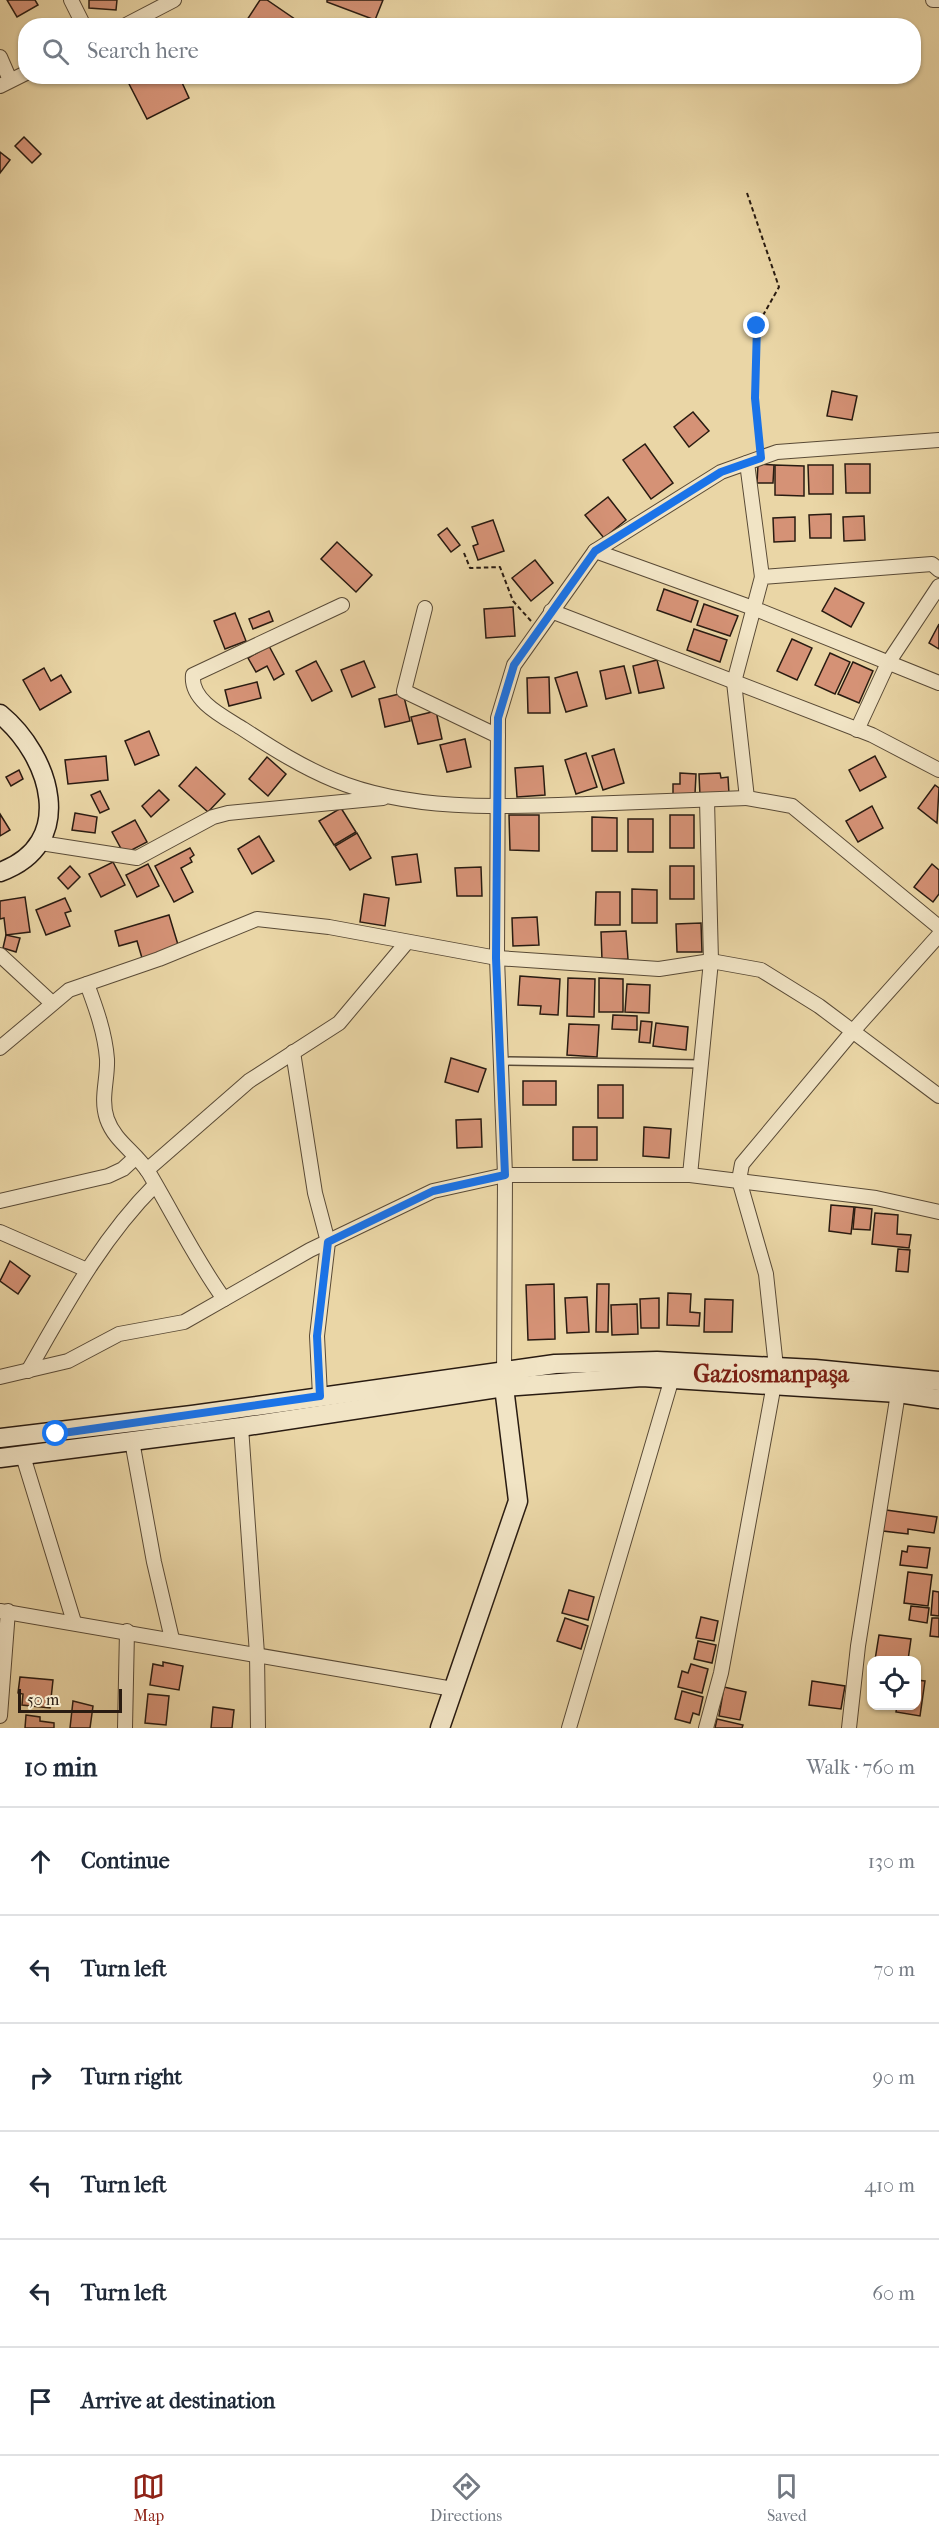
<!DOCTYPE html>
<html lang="en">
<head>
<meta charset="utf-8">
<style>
	body { margin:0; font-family:"IM FELL French Canon",serif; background:#f6f6f7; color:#1f2937 }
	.controls { position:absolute; right:18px; bottom:18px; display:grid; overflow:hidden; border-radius:12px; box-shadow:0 2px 4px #0004 }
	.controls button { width:54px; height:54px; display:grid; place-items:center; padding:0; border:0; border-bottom:2px solid #e0e1e3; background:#fff; color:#1f2937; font:30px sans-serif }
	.scale { position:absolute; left:18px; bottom:15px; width:104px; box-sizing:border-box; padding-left:6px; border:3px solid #291b11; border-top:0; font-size:16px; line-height:21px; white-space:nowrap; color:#291b11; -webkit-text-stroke:4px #f1e4c5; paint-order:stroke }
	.stop { position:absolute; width:18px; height:18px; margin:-14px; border:4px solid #1a73e8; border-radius:50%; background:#fff }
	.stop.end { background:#1a73e8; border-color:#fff; box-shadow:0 2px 6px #0008 }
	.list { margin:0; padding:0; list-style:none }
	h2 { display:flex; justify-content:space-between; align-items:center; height:78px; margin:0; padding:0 24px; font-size:26px }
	h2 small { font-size:20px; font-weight:400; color:#747a83 }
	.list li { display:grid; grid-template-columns:39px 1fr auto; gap:18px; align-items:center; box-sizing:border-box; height:108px; padding:0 24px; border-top:2px solid #e0e1e3 }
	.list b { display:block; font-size:22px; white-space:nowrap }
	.list em { font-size:20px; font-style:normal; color:#747a83 }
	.icon { flex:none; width:33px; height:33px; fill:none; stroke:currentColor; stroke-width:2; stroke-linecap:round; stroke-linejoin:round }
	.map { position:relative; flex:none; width:939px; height:1728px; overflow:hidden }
	.search { position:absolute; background:#fff; box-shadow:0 2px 4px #0004; left:18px; right:18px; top:18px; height:66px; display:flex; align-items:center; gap:15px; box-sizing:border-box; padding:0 21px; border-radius:24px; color:#747a83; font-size:22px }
	.sheet { height:726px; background:#fff }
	nav { display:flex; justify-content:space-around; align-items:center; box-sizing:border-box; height:84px; border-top:2px solid #e0e1e3; background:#fff; font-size:16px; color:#747a83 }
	nav a { display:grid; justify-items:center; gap:3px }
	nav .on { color:#8f2418 }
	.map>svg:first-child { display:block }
	.building { fill:#d59276; stroke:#291b11; stroke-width:1.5 }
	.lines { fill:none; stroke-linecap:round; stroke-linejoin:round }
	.lane-casing { stroke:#594a36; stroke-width:10 }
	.street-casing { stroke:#594a36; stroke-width:16 }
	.secondary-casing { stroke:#291b11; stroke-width:21 }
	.path { stroke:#291b11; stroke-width:2; stroke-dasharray:4.5 3; stroke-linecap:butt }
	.lane { stroke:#f1e4c5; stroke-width:7 }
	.street { stroke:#f1e4c5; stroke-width:14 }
	.secondary { stroke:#f1e4c5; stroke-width:18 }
	.route { stroke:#1a73e8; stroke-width:8 }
	.labels { text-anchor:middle; stroke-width:4.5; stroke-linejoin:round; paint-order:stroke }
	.district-label { font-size:24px; font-weight:bold; fill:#7a1f14; stroke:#f1e4c5 }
</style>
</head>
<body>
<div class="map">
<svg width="939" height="1728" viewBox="0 0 939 1728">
	<rect width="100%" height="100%" fill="#ead6a6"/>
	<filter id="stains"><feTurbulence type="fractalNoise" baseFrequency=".00333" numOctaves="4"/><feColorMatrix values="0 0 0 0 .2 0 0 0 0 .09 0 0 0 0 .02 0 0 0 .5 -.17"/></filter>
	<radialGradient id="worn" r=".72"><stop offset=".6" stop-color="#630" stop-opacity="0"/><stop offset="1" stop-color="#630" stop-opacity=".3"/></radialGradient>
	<!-- building -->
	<g class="building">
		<path d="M7,0H35L38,5L17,17Z"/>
		<path d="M89,0H117L116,10L89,8Z"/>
		<path d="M260,0H267L305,26H243Z"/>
		<path d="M327,0H383L375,20L327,2Z"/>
		<path d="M125,76H179L189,98L147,119Z"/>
		<path d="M24,137L41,154L32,163L15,146Z"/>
		<path d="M0,152L10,160L0,173Z"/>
		<path d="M832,391L857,396L852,420L827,416Z"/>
		<path d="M693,412L709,431L689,447L674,427Z"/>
		<path d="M645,444L673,483L651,499L623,460Z"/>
		<path d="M758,464L774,465L773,483H757Z"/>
		<path d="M845,464H870V493H846Z"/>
		<path d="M775,465L804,466V496L775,495Z"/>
		<path d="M808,465H833V494H809Z"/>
		<path d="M608,497L626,520L604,538L585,515Z"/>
		<path d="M831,514V538H810L809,515Z"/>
		<path d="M864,516L865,540L844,541L843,517Z"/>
		<path d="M795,517V541L774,542L773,518Z"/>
		<path d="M493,520L504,551L478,560L473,546L478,544L472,527Z"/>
		<path d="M447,528L460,545L451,552L438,535Z"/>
		<path d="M337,542L372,575L356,592L321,559Z"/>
		<path d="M535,560L553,583L531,601L512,578Z"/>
		<path d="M835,588L864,603L851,627L822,611Z"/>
		<path d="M664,589L698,601L691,622L657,610Z"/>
		<path d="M704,604L738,616L730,636L697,625Z"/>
		<path d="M513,607L515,636L486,638L484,609Z"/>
		<path d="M269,611L273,621L253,629L249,619Z"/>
		<path d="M235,613L246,641L225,649L214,621Z"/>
		<path d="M939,624V649L929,643Z"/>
		<path d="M694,629L727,640L720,662L687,650Z"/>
		<path d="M792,639L812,648L797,680L777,671Z"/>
		<path d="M269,646L284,674L274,680L267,666L256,672L248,658Z"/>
		<path d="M830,653L850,662L835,694L815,685Z"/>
		<path d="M657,660L664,688L639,693L633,666Z"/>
		<path d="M316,661L332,691L312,701L296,671Z"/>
		<path d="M364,661L375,687L352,697L341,670Z"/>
		<path d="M853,662L873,671L859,703L838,694Z"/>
		<path d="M624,666L631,693L606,699L600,671Z"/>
		<path d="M44,668L51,681L61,675L71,692L40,710L23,680Z"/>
		<path d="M577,672L587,706L566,712L555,678Z"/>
		<path d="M549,677L550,713H528L527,678Z"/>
		<path d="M257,682L261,698L229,706L225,690Z"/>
		<path d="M403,693L410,721L385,727L379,699Z"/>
		<path d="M436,711L442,739L418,744L411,717Z"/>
		<path d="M149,731L159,755L135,765L125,741Z"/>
		<path d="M465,739L471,767L447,772L440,745Z"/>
		<path d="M614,749L624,783L603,790L592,756Z"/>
		<path d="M586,753L597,787L576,794L565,760Z"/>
		<path d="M106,756L108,780L68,784L65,760Z"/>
		<path d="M875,756L886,777L860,791L849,770Z"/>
		<path d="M267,757L286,774L268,796L249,779Z"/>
		<path d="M543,766L545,795L517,797L515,768Z"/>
		<path d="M196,767L225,794L208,812L179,786Z"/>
		<path d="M19,770L23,779L11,786L6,777Z"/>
		<path d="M680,773L696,774L695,794H673V784H680Z"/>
		<path d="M720,773L721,778L728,777L729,794L700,796L699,774Z"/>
		<path d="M935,785L939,788L937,823L918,808Z"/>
		<path d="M159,790L169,800L151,817L142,806Z"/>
		<path d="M100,791L109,809L100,813L91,795Z"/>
		<path d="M872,806L883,828L858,842L846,821Z"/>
		<path d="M341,808L356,832L334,845L319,821Z"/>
		<path d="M75,813L97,817L95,833L72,830Z"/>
		<path d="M0,814L10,830L0,836Z"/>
		<path d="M509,815H539V851L510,850Z"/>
		<rect x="670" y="815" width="24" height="33"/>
		<path d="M592,817L617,818V851H592Z"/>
		<rect x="628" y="819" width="25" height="33"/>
		<path d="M135,820L147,842L124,854L112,832Z"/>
		<path d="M357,833L371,858L350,870L335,846Z"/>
		<path d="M259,836L274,861L252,874L238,849Z"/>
		<path d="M190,848L194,855L190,858L192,862L181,868L193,892L174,902L155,866Z"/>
		<path d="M417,854L421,882L396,885L392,857Z"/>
		<path d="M113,862L125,885L101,897L89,874Z"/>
		<path d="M148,864L159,886L137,897L126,875Z"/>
		<path d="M932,864L939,870V894L933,902L914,887Z"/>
		<path d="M70,866L80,877L68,889L58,878Z"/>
		<rect x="670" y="866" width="24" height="33"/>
		<path d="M481,867L482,896H457L455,868Z"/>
		<path d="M632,889L657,890V923H632Z"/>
		<path d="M596,892H620V925H595Z"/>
		<path d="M364,894L389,898L385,926L360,922Z"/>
		<path d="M25,897L30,932L6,935L4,918L0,919V901Z"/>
		<path d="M65,898L71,911L65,913L70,926L46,935L36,910Z"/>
		<path d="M169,915L179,948L142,958L137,941L119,946L115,931Z"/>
		<path d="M537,917L539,945L513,946L512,918Z"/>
		<path d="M701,923L702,952H677L676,924Z"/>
		<path d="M626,931L628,959L602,960L601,932Z"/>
		<path d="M6,935L20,938L16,952L3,948Z"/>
		<path d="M520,976L560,979L558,1015L540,1014L541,1006L518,1005Z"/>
		<path d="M568,978L595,979L594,1017L567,1016Z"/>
		<path d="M599,978L623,979V1012H599Z"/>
		<path d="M627,984L650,985L649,1013L625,1012Z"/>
		<path d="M613,1015L637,1016V1030L612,1029Z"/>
		<path d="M641,1021L652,1022L650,1043L639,1042Z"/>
		<path d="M656,1023L688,1027L686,1050L653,1046Z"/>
		<path d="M569,1024L599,1025L597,1057L567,1055Z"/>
		<path d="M451,1058L486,1069L478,1092L445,1082Z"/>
		<rect x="523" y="1081" width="33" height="24"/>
		<rect x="598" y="1085" width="25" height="33"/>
		<path d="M481,1119L482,1147L457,1148L456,1120Z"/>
		<rect x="573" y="1127" width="24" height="33"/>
		<path d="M644,1127L671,1129L669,1158L643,1156Z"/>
		<path d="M831,1205L854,1207L851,1234L829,1231Z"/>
		<path d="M855,1207L872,1209L870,1230L853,1229Z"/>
		<path d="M875,1213L898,1215L897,1234L911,1235L909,1248L872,1244Z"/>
		<path d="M898,1249L910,1250L908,1272L896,1271Z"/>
		<path d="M10,1261L30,1276L18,1294L0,1281Z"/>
		<path d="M554,1284L555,1339L528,1340L526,1285Z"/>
		<path d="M597,1284H609L608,1332H596Z"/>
		<path d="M668,1293L691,1294L690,1312L700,1313L699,1326L667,1325Z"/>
		<path d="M587,1297L589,1332L567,1333L565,1298Z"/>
		<path d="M659,1298V1328H641L640,1299Z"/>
		<path d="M705,1299L733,1300L732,1332H704Z"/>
		<path d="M637,1304L638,1334L612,1335L611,1305Z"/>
		<path d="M886,1510L937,1517L934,1533L908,1529V1534L883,1531Z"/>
		<path d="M908,1546L930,1548L927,1568L900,1565L902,1551L907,1552Z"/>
		<path d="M908,1572L932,1575L928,1606L904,1603Z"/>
		<path d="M569,1590L594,1597L588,1620L562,1613Z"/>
		<path d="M933,1591L939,1592V1616L931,1615Z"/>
		<path d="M911,1606L929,1608L927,1623L909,1620Z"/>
		<path d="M701,1617L718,1621L714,1641L696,1638Z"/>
		<path d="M565,1618L588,1626L581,1649L557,1641Z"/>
		<path d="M932,1618H939V1637L930,1636Z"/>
		<path d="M879,1635L911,1639L908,1660H875Z"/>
		<path d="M698,1641L716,1645L712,1663L694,1659Z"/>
		<path d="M163,1662L183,1666L179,1690L150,1685L153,1664L163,1666Z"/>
		<path d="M691,1664L708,1669L702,1693L678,1687L682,1671L688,1673Z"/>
		<path d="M20,1677L53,1680L50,1708L22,1705L23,1694L18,1693Z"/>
		<path d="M916,1680L925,1681L920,1716L896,1712L897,1706H916Z"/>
		<path d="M812,1681L845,1686L841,1709L809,1705Z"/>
		<path d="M724,1687L746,1692L740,1720L719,1716Z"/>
		<path d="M682,1691L703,1697L699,1715L693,1713L690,1723L675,1719Z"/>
		<path d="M148,1694L169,1696L166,1725L145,1723Z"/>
		<path d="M73,1701L93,1706L90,1728H70Z"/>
		<path d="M213,1707L234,1710L232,1728H211Z"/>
		<path d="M26,1715L40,1717V1721L54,1723V1728H25Z"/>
		<path d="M717,1719L743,1725L742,1728H715Z"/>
	</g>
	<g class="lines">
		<defs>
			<path id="lane" d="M501,1061L701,1064"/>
			<g id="street">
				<path d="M71,0L84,26"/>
				<path d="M933,0H939"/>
				<path d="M124,26L174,0"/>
				<path d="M0,57L10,80"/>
				<path d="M0,86L26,73"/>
				<path d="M747,463L762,577"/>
				<path d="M595,551L753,608L939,683"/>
				<path d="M939,570L932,564L762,577L734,682L747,798L792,806L939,927"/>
				<path d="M342,605L193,675C190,701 224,717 243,729C272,748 302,767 334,780C411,812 506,807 587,804C640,802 693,800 747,798"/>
				<path d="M425,608L404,691L498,736"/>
				<path d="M551,611L872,735L939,770"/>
				<path d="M857,730L888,663L939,586"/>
				<path d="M41,843L137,858L213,817L228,813L383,798"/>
				<path d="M0,955L52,1003"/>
				<path d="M87,984C96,1008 105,1033 107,1059C108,1079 100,1099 107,1119C115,1142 136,1152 149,1173C174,1215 195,1259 224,1299"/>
				<path d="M0,1048L69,990L159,959L257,919L329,927L497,958L659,969L711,961L761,970L819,1006L939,1096"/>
				<path d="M293,1052L315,1193L328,1242L317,1336L320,1396"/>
				<path d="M147,1170L249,1081L339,1023L407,942"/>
				<path d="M690,1175L711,961L707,800"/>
				<path d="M0,1201L108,1176L123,1169L135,1158"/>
				<path d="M0,1232L87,1270"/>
				<path d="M776,1367L766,1274L739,1180L742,1164L853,1031L939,935"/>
				<path d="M28,1371C66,1305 101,1239 155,1185"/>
				<path d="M0,1377L68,1361L119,1334L184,1322L310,1250L433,1191L505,1175H690L876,1198L939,1212"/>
				<path d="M504,1379L505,1175L497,958L498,718L514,665L595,551L721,472L777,452L939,440"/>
				<path d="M241,1427L257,1654L258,1728"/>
				<path d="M132,1441L154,1562L172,1639"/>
				<path d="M23,1456L74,1622"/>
				<path d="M0,1611L453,1689"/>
				<path d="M0,1716L8,1611"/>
				<path d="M125,1728L127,1631"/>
				<path d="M569,1728L672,1378"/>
				<path d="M706,1728L721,1673L774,1384"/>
				<path d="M849,1728L858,1646L898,1393"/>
			</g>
			<g id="secondary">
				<path d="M0,714C51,756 78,844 0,872"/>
				<path d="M0,1438L192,1415L555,1364L657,1361L815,1369L939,1381"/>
				<path d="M0,1458L241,1427L504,1387L642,1377L898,1393L939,1399"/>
				<path d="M440,1728L518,1501L504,1387"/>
			</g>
		</defs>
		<!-- lane casing -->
		<use href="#lane" class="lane-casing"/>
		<!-- street casing -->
		<use href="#street" class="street-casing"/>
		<!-- secondary casing -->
		<use href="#secondary" class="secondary-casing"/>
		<!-- path -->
		<g class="path">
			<path d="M747,193L779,287L757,326L755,398L759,443"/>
			<path d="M464,553L470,568L500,567L513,601L531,621"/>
		</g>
		<!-- lane -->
		<use href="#lane" class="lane"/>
		<!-- street -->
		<use href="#street" class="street"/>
		<!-- secondary -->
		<use href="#secondary" class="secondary"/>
	</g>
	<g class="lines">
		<!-- route -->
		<path class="route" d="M56,1434L320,1396L317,1336L328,1242L433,1191L505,1175L496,958L498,718L514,665L595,551L721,472L761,458L755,398L757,326"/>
	</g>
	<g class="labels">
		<!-- district labels -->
		<g class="district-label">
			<text x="771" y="1382">Gaziosmanpaşa</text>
		</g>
	</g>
	<rect width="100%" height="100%" filter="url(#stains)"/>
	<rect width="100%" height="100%" fill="url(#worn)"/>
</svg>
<div class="controls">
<button><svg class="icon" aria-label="locate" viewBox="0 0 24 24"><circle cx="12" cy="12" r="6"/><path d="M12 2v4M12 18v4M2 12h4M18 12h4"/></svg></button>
</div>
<div class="scale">50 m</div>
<div class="stop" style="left:56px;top:1434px"></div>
<div class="stop end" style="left:757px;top:326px"></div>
<div class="search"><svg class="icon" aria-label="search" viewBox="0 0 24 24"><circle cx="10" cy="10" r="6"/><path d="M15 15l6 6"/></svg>Search here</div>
</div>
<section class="sheet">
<h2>10 min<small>Walk · 760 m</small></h2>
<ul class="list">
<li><svg class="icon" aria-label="ahead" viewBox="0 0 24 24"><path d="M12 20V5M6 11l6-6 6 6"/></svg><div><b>Continue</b></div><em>130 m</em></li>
<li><svg class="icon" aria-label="left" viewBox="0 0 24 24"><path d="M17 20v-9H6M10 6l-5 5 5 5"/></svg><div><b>Turn left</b></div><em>70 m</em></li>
<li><svg class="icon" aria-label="right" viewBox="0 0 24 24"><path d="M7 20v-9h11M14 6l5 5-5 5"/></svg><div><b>Turn right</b></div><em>90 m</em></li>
<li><svg class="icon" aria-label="left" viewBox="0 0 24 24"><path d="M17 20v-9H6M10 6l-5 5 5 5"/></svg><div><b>Turn left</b></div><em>410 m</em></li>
<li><svg class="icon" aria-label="left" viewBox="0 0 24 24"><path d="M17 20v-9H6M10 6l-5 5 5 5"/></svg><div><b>Turn left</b></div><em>60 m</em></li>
<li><svg class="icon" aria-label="arrive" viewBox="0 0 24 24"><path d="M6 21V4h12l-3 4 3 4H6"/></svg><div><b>Arrive at destination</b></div></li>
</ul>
</section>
<nav>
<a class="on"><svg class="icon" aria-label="map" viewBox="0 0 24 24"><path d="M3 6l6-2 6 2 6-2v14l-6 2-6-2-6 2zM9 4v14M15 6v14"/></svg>Map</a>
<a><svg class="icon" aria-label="directions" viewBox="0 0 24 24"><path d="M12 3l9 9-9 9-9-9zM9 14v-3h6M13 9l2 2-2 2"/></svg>Directions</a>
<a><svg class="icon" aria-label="saved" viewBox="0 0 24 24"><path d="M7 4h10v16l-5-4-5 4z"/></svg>Saved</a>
</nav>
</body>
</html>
